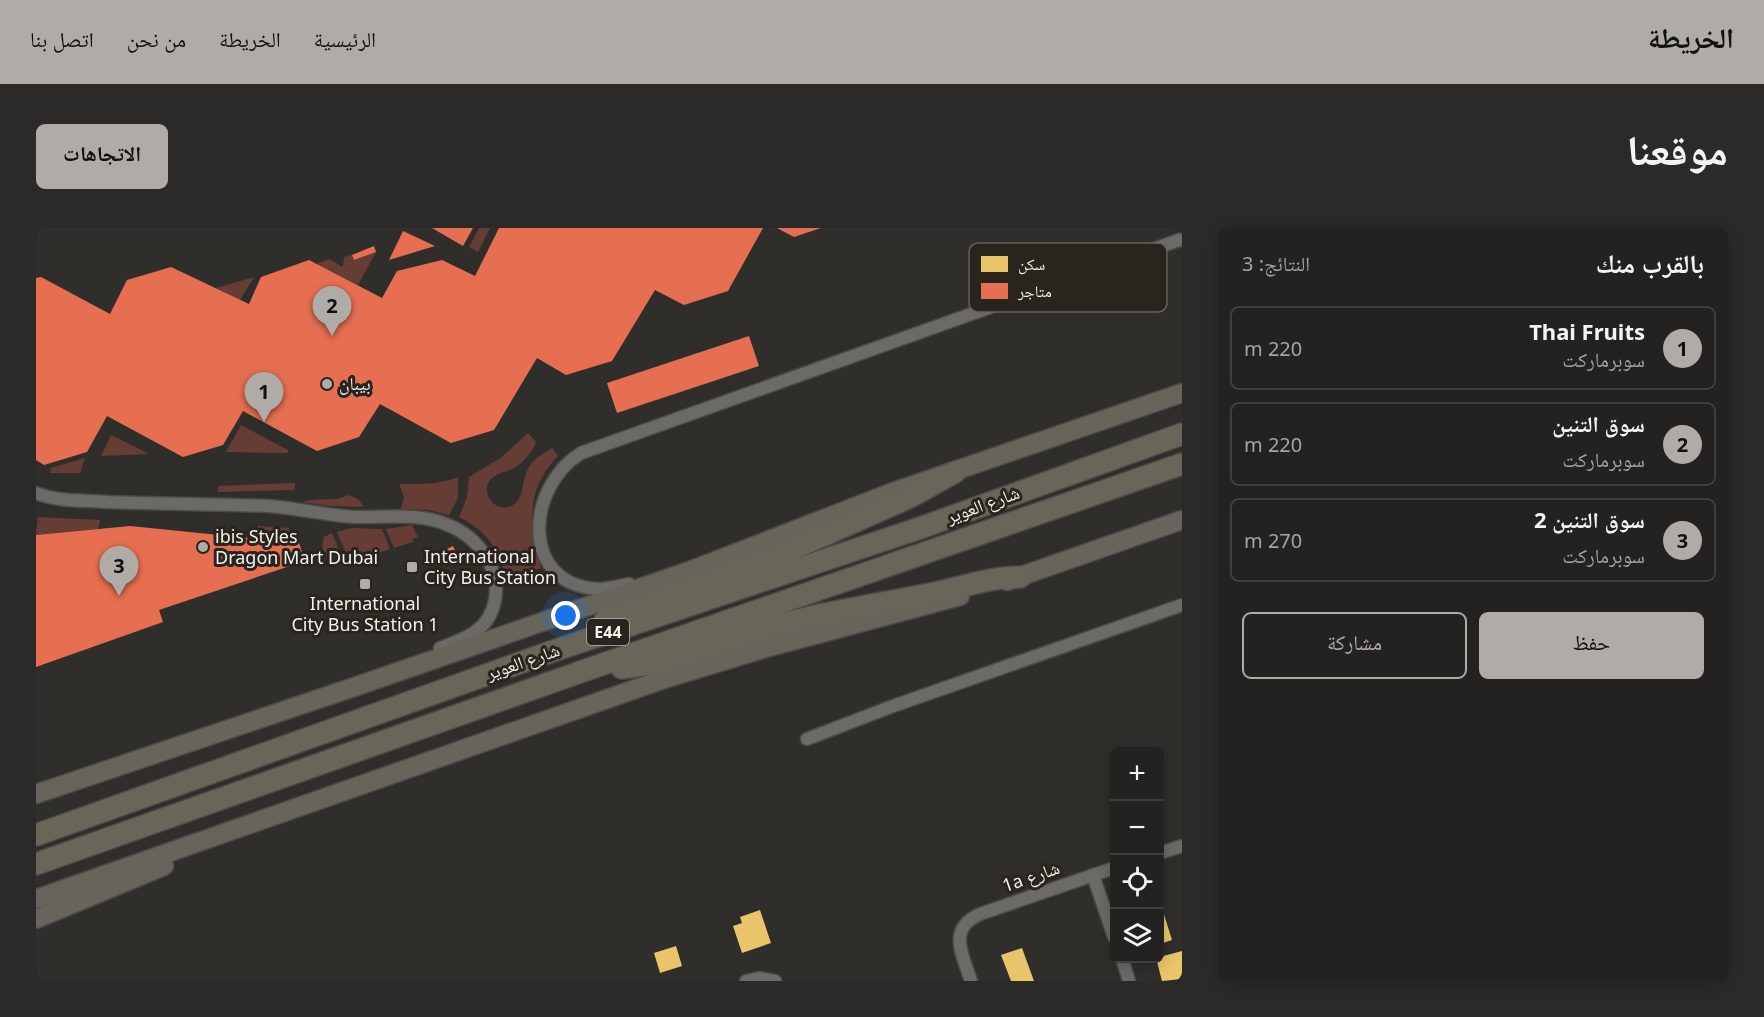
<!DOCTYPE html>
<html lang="ar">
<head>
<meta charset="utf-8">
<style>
	body { margin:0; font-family:"Noto Sans","Noto Naskh Arabic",sans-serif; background:#2c2a29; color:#f1f3f6; direction:rtl }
	.controls { position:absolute; right:18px; bottom:18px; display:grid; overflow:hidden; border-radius:9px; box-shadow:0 3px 15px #0003 }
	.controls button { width:54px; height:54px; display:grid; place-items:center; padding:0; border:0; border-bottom:2px solid #413f3e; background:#242220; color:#f1f3f6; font:30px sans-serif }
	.you { position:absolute; left:530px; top:388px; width:21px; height:21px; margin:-15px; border:4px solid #fff; border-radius:50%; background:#1a73e8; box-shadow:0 0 0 9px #1a73e833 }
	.badge { display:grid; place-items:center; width:39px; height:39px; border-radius:50%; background:#afaca8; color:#111; font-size:20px; font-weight:700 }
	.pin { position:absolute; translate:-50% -50px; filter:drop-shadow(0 2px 3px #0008) }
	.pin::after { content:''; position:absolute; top:32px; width:21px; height:18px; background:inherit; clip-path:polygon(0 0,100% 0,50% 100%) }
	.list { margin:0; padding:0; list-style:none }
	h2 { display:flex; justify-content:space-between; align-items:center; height:78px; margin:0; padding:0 24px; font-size:26px }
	h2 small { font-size:20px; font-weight:400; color:#a3a4a5 }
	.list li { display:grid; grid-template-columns:39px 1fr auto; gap:18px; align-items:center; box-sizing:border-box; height:84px; margin:0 12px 12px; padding:0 12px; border:2px solid #413f3e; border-radius:9px }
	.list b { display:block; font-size:22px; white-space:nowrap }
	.list p { margin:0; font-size:20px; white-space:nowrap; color:#a3a4a5 }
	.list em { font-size:20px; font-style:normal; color:#a3a4a5 }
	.actions { display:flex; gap:12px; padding:18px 24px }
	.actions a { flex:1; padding:14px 0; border:2px solid #afaca8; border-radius:9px; text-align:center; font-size:21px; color:#afaca8 }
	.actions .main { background:#afaca8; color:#111 }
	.icon { flex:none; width:33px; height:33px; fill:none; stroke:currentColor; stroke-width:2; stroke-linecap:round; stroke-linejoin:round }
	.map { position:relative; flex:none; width:1146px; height:753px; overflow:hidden; direction:ltr; border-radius:9px }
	header { display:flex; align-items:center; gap:36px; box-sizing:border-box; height:84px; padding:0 30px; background:#afaca8; color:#111 }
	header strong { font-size:28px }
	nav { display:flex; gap:33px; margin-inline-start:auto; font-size:21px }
	.intro { display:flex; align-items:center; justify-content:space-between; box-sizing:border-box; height:144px; padding:0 36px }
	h1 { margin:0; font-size:42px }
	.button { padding:15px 27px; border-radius:9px; background:#afaca8; color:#111; font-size:21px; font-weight:700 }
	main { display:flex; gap:36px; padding:0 36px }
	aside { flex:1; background:#242220; border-radius:9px; box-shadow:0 3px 15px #0003 }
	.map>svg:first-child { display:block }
	.green { fill:#663d35 }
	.homes { fill:#e9c46a }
	.shops { fill:#e76f51 }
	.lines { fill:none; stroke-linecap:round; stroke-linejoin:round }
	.street-casing { stroke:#4c4a47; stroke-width:15 }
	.primary-casing { stroke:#4c4a47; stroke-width:21 }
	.highway-casing { stroke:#4c4a47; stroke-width:24 }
	.street { stroke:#6c6a66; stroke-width:12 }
	.primary { stroke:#67645b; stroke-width:18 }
	.highway { stroke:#696559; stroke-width:21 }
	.poi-dot { fill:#afaca8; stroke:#29241e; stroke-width:2 }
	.labels { text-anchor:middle; stroke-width:6; stroke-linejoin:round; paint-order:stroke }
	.shield { fill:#29241e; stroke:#b6b3ae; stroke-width:1.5 }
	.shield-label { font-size:16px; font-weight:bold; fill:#f3f0ec }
	.poi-label { font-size:18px; fill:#f3f0ec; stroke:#29241e; text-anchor:start }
	.street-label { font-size:18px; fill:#f3f0ec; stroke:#29241e }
	.key { fill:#29241e; stroke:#66615c; stroke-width:1.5 }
	.key-label { font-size:16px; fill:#f3f0ec }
</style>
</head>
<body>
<header>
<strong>الخريطة</strong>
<nav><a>الرئيسية</a><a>الخريطة</a><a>من نحن</a><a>اتصل بنا</a></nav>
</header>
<div class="intro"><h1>موقعنا</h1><a class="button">الاتجاهات</a></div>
<main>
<aside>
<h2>بالقرب منك<small>النتائج: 3</small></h2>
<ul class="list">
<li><span class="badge">1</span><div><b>Thai Fruits</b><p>سوبرماركت</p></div><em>220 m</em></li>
<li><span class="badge">2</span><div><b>سوق التنين</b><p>سوبرماركت</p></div><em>220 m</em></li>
<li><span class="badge">3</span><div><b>سوق التنين 2</b><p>سوبرماركت</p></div><em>270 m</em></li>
</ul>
<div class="actions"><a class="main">حفظ</a><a>مشاركة</a></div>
</aside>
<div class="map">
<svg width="1146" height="753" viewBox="0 0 1146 753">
	<rect width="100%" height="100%" fill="#302e2b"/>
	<!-- green -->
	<g class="green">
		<path d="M443,0H454L442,24L433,19Z"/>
		<path d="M340,24L322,57L280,36L293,31L307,39L308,29L316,27L318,32Z"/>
		<path d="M218,49L204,72L180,60Z"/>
		<path d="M205,197L252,222V225L190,224Z"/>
		<path d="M492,205L500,214C494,228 486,237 471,243C465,245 459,247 455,251C443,265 459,285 475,278C489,272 485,253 492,241C497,231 506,226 516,220L522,228C488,264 494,295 505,340L471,351C461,320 453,304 423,289L431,269L433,249L466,229Z"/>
		<path d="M75,207L113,226L65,228Z"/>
		<path d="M49,230L44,245H14L15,240Z"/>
		<path d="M422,249V270L413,287L392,282L365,281L368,269L363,256C383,256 403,257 422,249Z"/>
		<path d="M259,255V262L182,264V258Z"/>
		<path d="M313,267L322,271L328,279L294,278L266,274L273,272L301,271Z"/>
		<path d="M2,289L64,292L62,301L0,307Z"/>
		<path d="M376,297L382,309L376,311L377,314L358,320L350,301Z"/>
		<path d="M222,298L253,300V309L221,307Z"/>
		<path d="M315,300L346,301L354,321L314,335L301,304Z"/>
		<path d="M296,305L309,337C292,340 283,324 288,309Z"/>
	</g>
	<!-- homes -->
	<g class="homes">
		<path d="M1126,680L1136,712L1124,716V681Z"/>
		<path d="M724,682L735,715L706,725L697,698L706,695L704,689Z"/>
		<path d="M640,718L646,738L624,745L618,725Z"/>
		<path d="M986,720L998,753H975L965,727Z"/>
		<path d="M1146,723V751L1126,753L1120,730Z"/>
	</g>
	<!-- shops -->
	<g class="shops">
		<path d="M396,0H437L427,18Z"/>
		<path d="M463,0H727L692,63L648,77L619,62L576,133L530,147L501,130L458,202L415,215L344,176L323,209L281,223L207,183L187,217L147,229L71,188L51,224L8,237L0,232V50L5,49L74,86L91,52L135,39L213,76L225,49L273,32L346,70L361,43L406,32L439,48Z"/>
		<path d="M741,0H785L758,9Z"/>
		<path d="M367,3L399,18L353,32Z"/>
		<path d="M338,18L340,24L318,32L316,27Z"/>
		<path d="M713,108L723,138L581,185L571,155Z"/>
		<path d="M94,298L263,315L269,333L123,382L127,394L0,439V307Z"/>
		<path d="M417,318L423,331L412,337L408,328L413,326L411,321Z"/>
		<path d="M334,370L336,376L315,385L312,379Z"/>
	</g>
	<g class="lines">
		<defs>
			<g id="street">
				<path d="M0,265C22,274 48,272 72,274C125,276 178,276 232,278C260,280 289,287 318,289C349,290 382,284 412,297C442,309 465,340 459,372C454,402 429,411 404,420"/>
				<path d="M593,356C583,358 572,361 562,361C484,357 489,260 545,225L1146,11"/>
				<path d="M771,511L857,478L1146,377"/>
				<path d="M1124,625L1146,618"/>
				<path d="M1057,647L1078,709"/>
				<path d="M1086,730L1093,753"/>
				<path d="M710,753L723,750L739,753"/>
				<path d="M935,753C926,725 910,699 947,685L1078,640"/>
			</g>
			<g id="primary">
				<path d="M971,353L1146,292"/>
				<path d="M0,566L324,457L656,342L857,264L1146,165"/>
				<path d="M0,671L625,452L733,419L924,368"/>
				<path d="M0,691L128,638"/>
			</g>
			<g id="highway">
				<path d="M569,392L755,322L874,269L919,244"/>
				<path d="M586,440C635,435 681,415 728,401C782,385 838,377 894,366C924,360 953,349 984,349"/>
				<path d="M0,607L520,422L884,300L1146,206"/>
				<path d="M0,636L550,442L1146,236"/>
			</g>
		</defs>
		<!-- street casing -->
		<use href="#street" class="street-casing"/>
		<!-- primary casing -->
		<use href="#primary" class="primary-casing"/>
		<!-- highway casing -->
		<use href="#highway" class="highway-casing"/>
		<!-- street -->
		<use href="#street" class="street"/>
		<!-- primary -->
		<use href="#primary" class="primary"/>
		<!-- highway -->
		<use href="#highway" class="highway"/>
	</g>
	<!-- markers -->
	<g class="poi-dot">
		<circle cx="291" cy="156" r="6"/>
		<circle cx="167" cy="319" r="6"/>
		<rect x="370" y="333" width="12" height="12" rx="3"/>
		<rect x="323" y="350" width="12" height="12" rx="3"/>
	</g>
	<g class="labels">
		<!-- shield labels -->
		<rect class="shield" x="551" y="391" width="42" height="26" rx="4.5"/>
		<g class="shield-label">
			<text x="572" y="410">E44</text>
		</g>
		<!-- poi labels -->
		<g class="poi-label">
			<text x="303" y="162">بيبان</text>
			<text x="179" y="315">ibis Styles<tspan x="179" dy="21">Dragon Mart Dubai</tspan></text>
			<text x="388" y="335">International<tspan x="388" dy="21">City Bus Station</tspan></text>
			<text x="329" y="382" text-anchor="middle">International<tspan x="329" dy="21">City Bus Station 1</tspan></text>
		</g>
		<!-- street labels -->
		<g class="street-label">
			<text transform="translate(947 277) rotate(-20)" y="6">شارع العوير</text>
			<text transform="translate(487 434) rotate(-19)" y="6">شارع العوير</text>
			<text transform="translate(995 649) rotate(-19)" y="6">1a شارع</text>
		</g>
	</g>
	<!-- legend -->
	<rect x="933" y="15" width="198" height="69" rx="9" class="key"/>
	<rect x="945" y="28" width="27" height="16" fill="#e9c46a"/>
	<rect x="945" y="55" width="27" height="16" fill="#e76f51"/>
	<g class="key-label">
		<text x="982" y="42">سكن</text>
		<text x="982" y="69">متاجر</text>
	</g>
</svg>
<div class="controls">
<button>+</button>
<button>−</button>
<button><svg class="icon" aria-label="locate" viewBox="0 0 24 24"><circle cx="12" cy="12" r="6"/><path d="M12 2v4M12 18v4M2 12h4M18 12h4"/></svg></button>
<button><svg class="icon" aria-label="layers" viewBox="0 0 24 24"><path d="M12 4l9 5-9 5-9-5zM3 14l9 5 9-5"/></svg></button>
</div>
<div class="you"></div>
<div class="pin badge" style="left:228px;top:194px">1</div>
<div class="pin badge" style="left:296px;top:108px">2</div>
<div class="pin badge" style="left:83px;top:368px">3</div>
</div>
</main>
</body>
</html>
